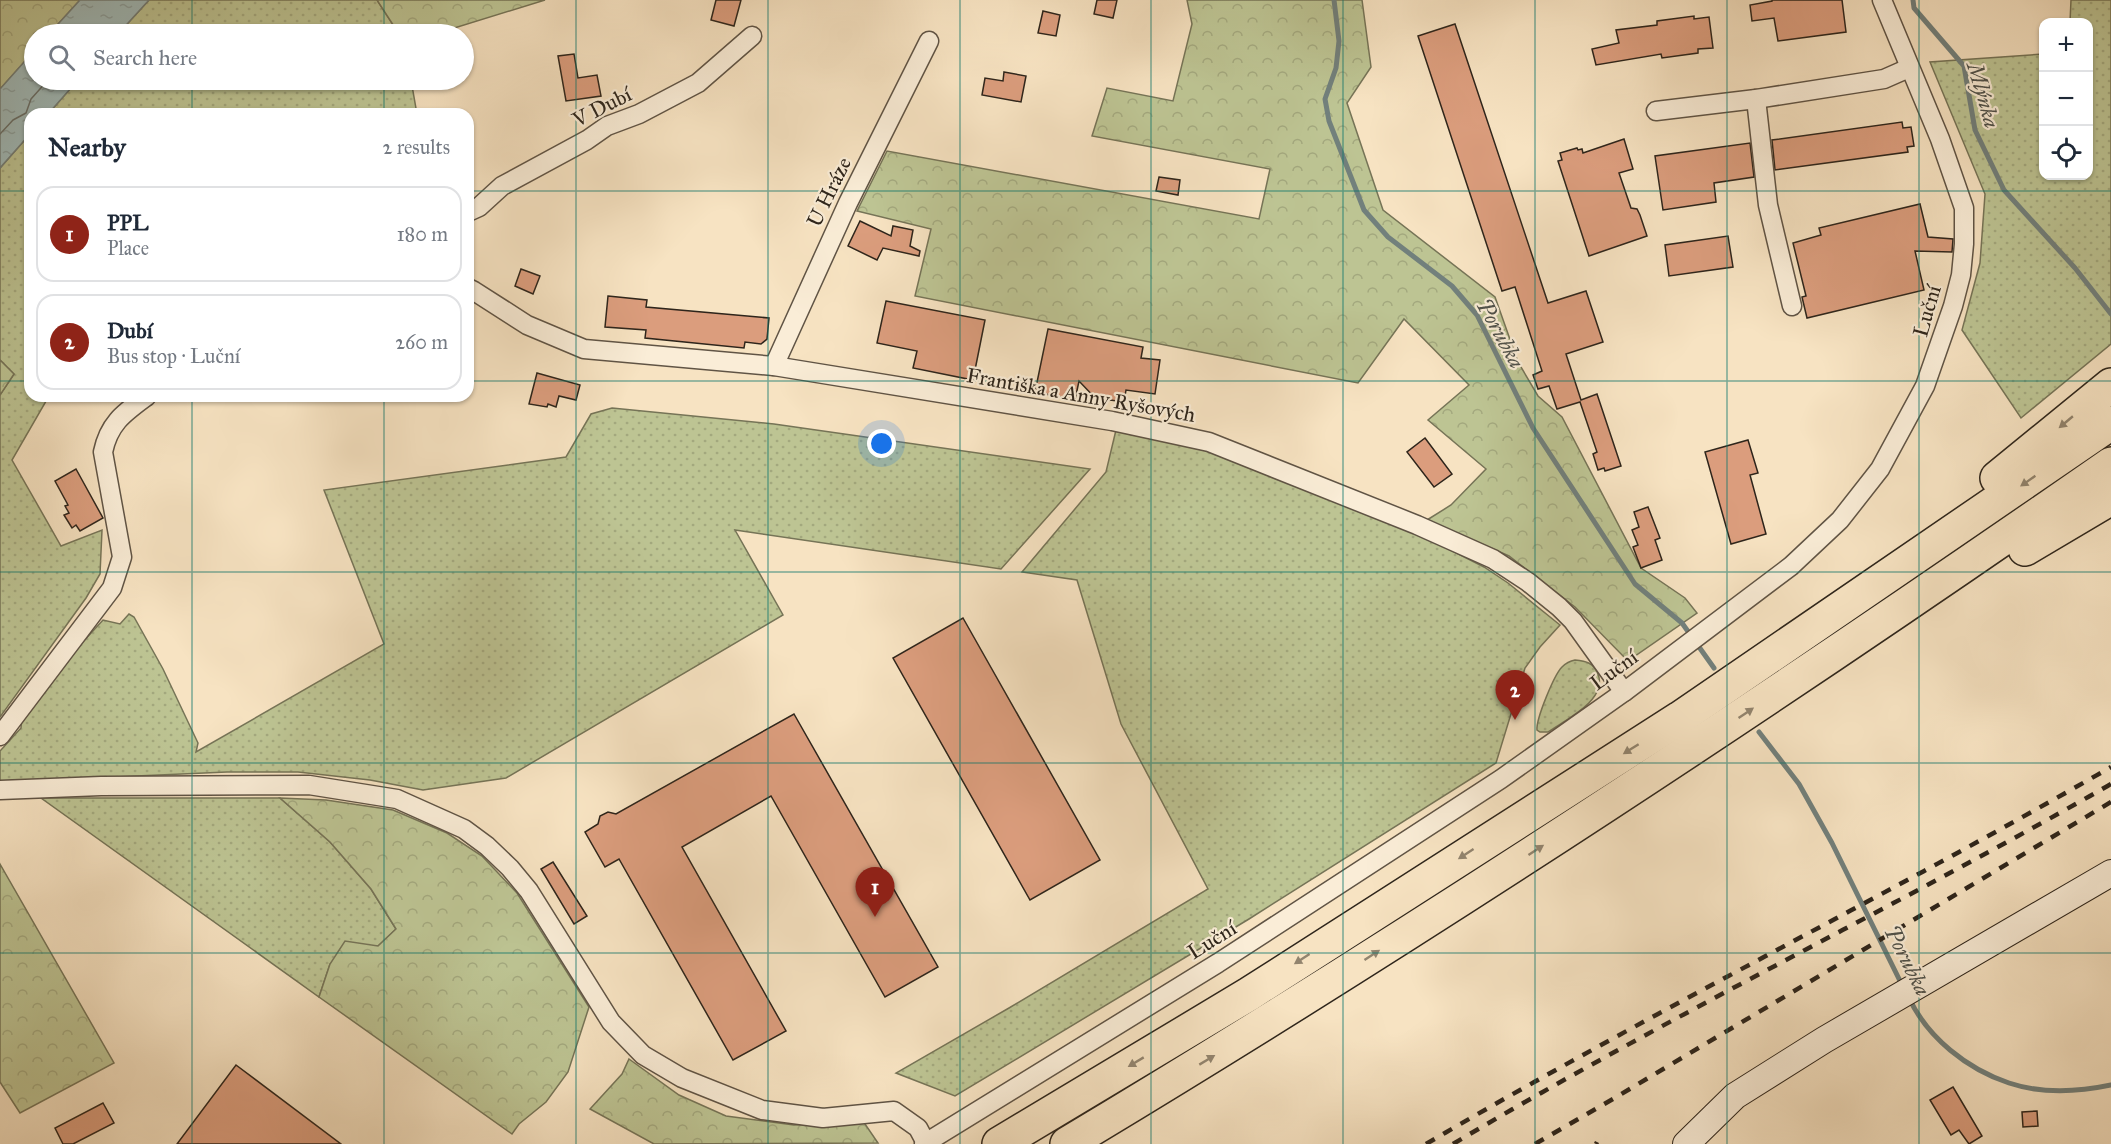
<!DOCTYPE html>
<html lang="en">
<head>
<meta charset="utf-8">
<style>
	body { margin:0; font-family:"IM FELL Great Primer",serif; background:#f2f2f3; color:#1f2937 }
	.controls { position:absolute; right:18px; top:18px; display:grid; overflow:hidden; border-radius:12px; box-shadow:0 2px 4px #0004 }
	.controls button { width:54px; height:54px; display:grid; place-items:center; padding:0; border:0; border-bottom:2px solid #e0e1e3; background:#fff; color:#1f2937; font:30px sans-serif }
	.you { position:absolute; left:882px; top:444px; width:21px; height:21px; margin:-15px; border:4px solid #fff; border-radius:50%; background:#1a73e8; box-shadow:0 0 0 9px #1a73e833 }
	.badge { display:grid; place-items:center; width:39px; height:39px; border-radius:50%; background:#8f2418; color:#fff; font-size:20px; font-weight:700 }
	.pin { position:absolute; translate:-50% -50px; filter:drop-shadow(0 2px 3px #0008) }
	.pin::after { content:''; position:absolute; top:32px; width:21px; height:18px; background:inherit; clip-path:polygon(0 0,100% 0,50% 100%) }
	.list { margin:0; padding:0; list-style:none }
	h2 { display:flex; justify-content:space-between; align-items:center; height:78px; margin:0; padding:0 24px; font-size:26px }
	h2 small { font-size:20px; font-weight:400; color:#747a83 }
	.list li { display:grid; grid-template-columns:39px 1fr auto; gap:18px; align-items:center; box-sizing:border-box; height:96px; margin:0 12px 12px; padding:0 12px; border:2px solid #e0e1e3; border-radius:18px }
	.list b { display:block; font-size:22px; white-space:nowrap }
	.list p { margin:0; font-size:20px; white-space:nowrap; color:#747a83 }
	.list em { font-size:20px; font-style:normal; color:#747a83 }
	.icon { flex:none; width:33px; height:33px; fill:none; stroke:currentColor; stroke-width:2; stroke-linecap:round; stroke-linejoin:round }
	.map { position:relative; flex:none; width:2111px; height:1144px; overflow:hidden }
	.search { position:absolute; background:#fff; box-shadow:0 2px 4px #0004; left:24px; top:24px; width:450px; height:66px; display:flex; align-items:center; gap:15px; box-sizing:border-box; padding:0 21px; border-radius:33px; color:#747a83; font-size:22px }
	.panel { position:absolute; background:#fff; box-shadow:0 2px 4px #0004; left:24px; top:108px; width:450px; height:294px; border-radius:18px }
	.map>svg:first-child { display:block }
	.grass { fill:url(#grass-dots); stroke:#767457; stroke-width:1.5 }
	.forest { fill:url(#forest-crowns); stroke:#767457; stroke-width:1.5 }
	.water { fill:url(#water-ripples); stroke:#72807c; stroke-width:1.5 }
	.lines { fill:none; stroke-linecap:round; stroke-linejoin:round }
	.shore { stroke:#67706c; stroke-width:1.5 }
	.stream { stroke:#72807c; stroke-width:5 }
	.building { fill:#db9d7d; stroke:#2e251b; stroke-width:1.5 }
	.street-casing { stroke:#605445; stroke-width:21 }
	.secondary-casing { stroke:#2e251b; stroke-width:28 }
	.highway-casing { stroke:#2e251b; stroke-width:36 }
	.street { stroke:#faedd7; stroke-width:18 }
	.secondary { stroke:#faedd7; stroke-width:26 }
	.highway { stroke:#f7e3c2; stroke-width:33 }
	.rail { stroke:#2e251b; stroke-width:4.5; stroke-dasharray:10 10; stroke-linecap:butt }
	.oneway { fill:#92846e }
	.grid { fill:none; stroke:#0f766e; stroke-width:1.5; stroke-opacity:0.55 }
	.labels { text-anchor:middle; stroke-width:4.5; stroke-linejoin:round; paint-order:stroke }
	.street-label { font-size:21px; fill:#2e251b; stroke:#faedd7 }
	.water-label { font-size:22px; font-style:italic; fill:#50524b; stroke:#faedd7 }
</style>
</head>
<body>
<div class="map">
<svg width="2111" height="1144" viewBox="0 0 2111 1144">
	<defs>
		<pattern id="grass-dots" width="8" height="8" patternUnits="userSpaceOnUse" patternTransform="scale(1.5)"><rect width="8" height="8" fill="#bdc493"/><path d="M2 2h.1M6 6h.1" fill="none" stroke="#a3a87e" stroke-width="1.8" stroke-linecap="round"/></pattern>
		<pattern id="forest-crowns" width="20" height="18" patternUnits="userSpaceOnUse" patternTransform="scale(1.5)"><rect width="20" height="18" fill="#bdc493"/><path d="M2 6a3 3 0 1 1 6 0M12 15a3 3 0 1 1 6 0" fill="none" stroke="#a3a87e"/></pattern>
		<pattern id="water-ripples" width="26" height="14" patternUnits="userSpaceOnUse" patternTransform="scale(1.5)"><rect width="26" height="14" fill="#a0bcbc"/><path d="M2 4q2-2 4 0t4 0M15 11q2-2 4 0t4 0" fill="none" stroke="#8aa1a1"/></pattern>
	</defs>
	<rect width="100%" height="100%" fill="#f7e3c2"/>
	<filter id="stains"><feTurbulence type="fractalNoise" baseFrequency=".00333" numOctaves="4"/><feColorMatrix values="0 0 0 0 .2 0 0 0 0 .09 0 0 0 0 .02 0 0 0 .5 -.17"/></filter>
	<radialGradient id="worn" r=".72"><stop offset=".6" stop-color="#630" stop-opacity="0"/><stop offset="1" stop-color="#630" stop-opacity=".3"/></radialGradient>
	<!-- grass -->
	<g class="grass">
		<path d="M149,0H377L399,34H118Z"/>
		<path d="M2071,0H2111V344L2021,418L1962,330L1980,263L1985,194L1930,62L2043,54L2044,176H2088V22H2070Z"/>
		<path d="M78,80H411L417,114H48Z"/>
		<path d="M30,134V396H49L12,460L61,546L102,530L100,574L86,598L0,717V395L14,374L0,360V168Z"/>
		<path d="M612,408L774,424L1090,469L1001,569L735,530L783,615L506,778L423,790L370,780L298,772H227L0,782V751L21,728L22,716L58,669L103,620L120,624L129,614L134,617L163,669L198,743L196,752L384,644L324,490L566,457L591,414Z"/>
		<path d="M1116,430L1218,451L1433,541L1484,567L1508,583L1560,625L1540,647L1525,668L1496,763L1249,919L955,1096L896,1073L1009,1008L1208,889L1121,724L1077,580L1022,572L1106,472Z"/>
		<path d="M1575,660C1586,661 1594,663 1598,674C1608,700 1565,720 1548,732H1540L1537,730C1536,719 1554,675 1562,667C1566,663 1570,661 1575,660Z"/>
		<path d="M41,798H280L330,842L371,889L396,929L378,946L330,964L319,997Z"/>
	</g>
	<!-- forest -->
	<g class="forest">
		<path d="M0,0H80L49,34H34V51L0,89Z"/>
		<path d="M377,0H545L435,34H399Z"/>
		<path d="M1187,0H1362L1371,67L1347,103L1383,210L1495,297L1518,362L1538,396L1562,417L1641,568L1685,598L1697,613L1635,656L1625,658L1575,607L1509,556L1427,520L1451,505L1486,469L1428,420L1469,385L1404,319L1358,383L915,296L931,229L857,211L887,151L1259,219L1270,169L1092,136L1107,88L1173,101L1192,24Z"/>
		<path d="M0,360L14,374L0,395Z"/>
		<path d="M280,798L326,800L393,810L447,833L482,856L517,893L589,1007L568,1072L546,1102L519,1124L512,1134L319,997L330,964L345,941L378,946L396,929L371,889L330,842Z"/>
		<path d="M0,864L114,1063L20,1113L0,1082Z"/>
		<path d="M629,1059L679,1095L726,1116L794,1125L863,1121L878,1143L654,1144L590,1109L622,1074Z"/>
	</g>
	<!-- water -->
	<g class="water">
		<path d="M80,0H149L118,34H49Z"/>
		<path d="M34,51V80H78L48,114H30V134L0,168V89Z"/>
	</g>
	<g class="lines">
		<!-- shore -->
		<path class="shore" d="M0,134L13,120L26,113L31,99L48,80"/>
		<!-- stream -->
		<g class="stream">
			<path d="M1334,0L1339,41L1336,68L1325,99L1329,121L1364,210L1388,237L1452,286L1477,315L1533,428L1635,584L1682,623L1714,668"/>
			<path d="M1913,0L1914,8L1964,66L1975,130L2004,190L2075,268L2111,314"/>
			<path d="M1759,732L1799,784L1832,843L1903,987"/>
			<path d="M1909,998C1928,1038 1967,1069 2009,1083C2042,1094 2078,1092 2111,1085"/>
		</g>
	</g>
	<!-- building -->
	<g class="building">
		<path d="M716,0H741L734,26L711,20Z"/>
		<path d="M1097,0H1117L1113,18L1094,14Z"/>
		<path d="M1772,0H1842L1846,32L1778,41L1774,18L1752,21L1750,5L1772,1Z"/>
		<path d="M1043,11L1060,15L1056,36L1038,33Z"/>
		<path d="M1694,16V19L1709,17L1713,48L1698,49V53L1662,58L1661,54L1596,65L1592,49L1619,43L1616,30L1657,25V21Z"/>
		<path d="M1455,24L1548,303L1586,291L1603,342L1566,354L1581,400L1597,394L1621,466L1605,471L1604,468L1598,470L1593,454L1597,452L1580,402L1557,409L1549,386L1538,389L1533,375L1542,371L1515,287L1502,291L1418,36Z"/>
		<path d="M574,54L578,78L597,75L601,96L566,101L558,56Z"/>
		<path d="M1004,72L1026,76L1021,102L982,95L985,78L1003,81Z"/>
		<path d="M1902,122L1903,128L1911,127L1914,146L1907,147L1908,152L1775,170L1772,140Z"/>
		<path d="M1624,139L1633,169L1619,173L1631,208L1637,209L1640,215L1647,236L1589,256L1558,161L1562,160L1560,153L1577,148L1578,150L1582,149L1583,153Z"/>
		<path d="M1750,143L1754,177L1714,183L1716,202L1663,210L1655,156Z"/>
		<path d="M1159,177L1180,180L1178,195L1156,191Z"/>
		<path d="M1920,204L1928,237L1953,239L1952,252L1915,251L1924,290L1807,318L1802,297L1806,296L1793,243L1821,235L1819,228Z"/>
		<path d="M860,221L891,236L893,226L913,230L910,246L920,251L919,256L883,248L877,260L848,246Z"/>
		<path d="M1728,236L1733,267L1669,276L1665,245Z"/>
		<path d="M521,269L540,276L533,294L515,286Z"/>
		<path d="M608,296L647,300L646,307L769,318L767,339L761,344L745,342L744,348L645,338L646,330L605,327Z"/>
		<path d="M886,301L985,320L973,380L913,368L917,351L877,343Z"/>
		<path d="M1048,329L1143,347L1141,358L1160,360L1155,394L1126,390L1124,402L1110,400L1105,402L1098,401L1079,381L1075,400L1035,392Z"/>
		<path d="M537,373L580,385L576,400L559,396L556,407L548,404L547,407L529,404Z"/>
		<path d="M1425,438L1452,474L1434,487L1407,452Z"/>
		<path d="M1748,440L1758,473L1750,475L1766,534L1731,544L1705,452Z"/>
		<path d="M76,469L103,518L80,531L76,525L72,528L64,515L69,513L65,506L68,505L55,481Z"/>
		<path d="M1648,507L1660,538L1655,540L1662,560L1641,568L1633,547L1638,545L1632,530L1639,527L1634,512Z"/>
		<path d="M963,618L1100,860L1030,900L893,658Z"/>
		<path d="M794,714L938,967L885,997L771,796L682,847L786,1031L733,1060L619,859L605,867L585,832L598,824L600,816L608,812L616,814Z"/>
		<path d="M553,862L587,916L574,924L541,869Z"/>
		<path d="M236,1065L341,1144H177Z"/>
		<path d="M1953,1087L1982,1136L1969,1144L1959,1130L1951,1135L1930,1100Z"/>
		<path d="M103,1103L114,1123L73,1144H63L55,1128Z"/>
		<path d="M2037,1111L2038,1126L2023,1127L2022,1112Z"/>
	</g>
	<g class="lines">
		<defs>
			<g id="street">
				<path d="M1756,99L1768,205L1792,306"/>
				<path d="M1656,111L1756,99L1884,79L1909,68"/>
				<path d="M468,212L479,207L502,186L587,140L607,126L639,114L698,83L752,36"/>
				<path d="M468,288L474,291L527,325L584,349L774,366L1112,421L1209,442L1417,525L1493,559L1528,582L1559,607L1573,621L1624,692"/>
				<path d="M774,366L848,203L929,41"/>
				<path d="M0,736L112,588L122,557L103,452C109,423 124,413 147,396"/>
				<path d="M0,790L101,786L309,785L397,799L464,829L487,846L510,868L529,891L611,1022L643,1055L682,1078L762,1110L823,1118L894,1111L918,1128L926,1143"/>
				<path d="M924,1144L1218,963L1501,779L1624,692L1791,566L1840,520L1880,469L1925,386L1953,306L1961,275L1964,244V208L1940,139L1882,0"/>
			</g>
			<path id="secondary" d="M1686,1144L1735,1096L1824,1040L2111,873"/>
			<g id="highway">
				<path d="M1997,478L2111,385"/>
				<path d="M2025,549L2111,498"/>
				<path d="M999,1144L1249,994L1680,718L2111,423"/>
				<path d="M1067,1144C1423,930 1770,701 2111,464"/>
			</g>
		</defs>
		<!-- street casing -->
		<use href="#street" class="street-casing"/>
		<!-- secondary casing -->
		<use href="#secondary" class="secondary-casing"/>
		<!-- highway casing -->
		<use href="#highway" class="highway-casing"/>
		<!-- street -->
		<use href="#street" class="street"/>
		<!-- secondary -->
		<use href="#secondary" class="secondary"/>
		<!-- highway -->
		<use href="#highway" class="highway"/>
		<!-- rail -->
		<g class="rail">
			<path d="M1426,1144C1651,1012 1885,897 2111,767"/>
			<path d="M1453,1144C1668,1016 1894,908 2111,784"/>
			<path d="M1535,1144L1618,1096L2111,802"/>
			<path d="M1596,1144L1597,1142"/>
		</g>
	</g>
	<!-- one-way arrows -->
	<defs><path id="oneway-solid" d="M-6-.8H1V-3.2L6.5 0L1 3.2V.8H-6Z" transform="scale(1.5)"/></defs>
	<g class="oneway">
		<use href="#oneway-solid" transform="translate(2066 422) rotate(140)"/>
		<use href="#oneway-solid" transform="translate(2028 481) rotate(145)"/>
		<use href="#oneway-solid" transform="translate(1746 713) rotate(-34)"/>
		<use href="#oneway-solid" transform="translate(1631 749) rotate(148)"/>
		<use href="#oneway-solid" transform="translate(1536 850) rotate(-33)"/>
		<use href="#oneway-solid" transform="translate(1466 854) rotate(147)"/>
		<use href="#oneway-solid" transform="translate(1372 955) rotate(-33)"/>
		<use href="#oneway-solid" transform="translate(1302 959) rotate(147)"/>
		<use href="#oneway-solid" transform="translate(1207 1060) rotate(-31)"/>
		<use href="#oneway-solid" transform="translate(1136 1062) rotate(149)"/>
	</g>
	<!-- grid -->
	<path class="grid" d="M192,0V34M384,0V34M576,0V1144M768,0V1144M960,0V1144M1151,0V1144M1343,0V1144M1535,0V1144M1727,0V1144M1919,0V1144M192,80V114M384,80V114M0,191H30M468,191H2111M0,381H30M468,381H2111M192,396V1144M384,396V1144M0,572H2111M0,763H2111M0,953H2111"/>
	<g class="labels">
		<!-- street labels -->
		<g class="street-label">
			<text transform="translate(602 107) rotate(-27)" y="7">V Dubí</text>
			<text transform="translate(829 192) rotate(-64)" y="7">U Hráze</text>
			<text transform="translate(1927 311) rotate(-74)" y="7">Luční</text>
			<text transform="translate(1081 395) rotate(10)" y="7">Františka a Anny Ryšových</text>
			<text transform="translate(1614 670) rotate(-36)" y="7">Luční</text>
			<text transform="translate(1212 940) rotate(-32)" y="7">Luční</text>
		</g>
		<!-- water labels -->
		<g class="water-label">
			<text transform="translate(1984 95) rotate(74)" y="8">Mlýnka</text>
			<text transform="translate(1501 333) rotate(61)" y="8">Porubka</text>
			<text transform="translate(1908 960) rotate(63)" y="8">Porubka</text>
		</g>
	</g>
	<rect width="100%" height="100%" filter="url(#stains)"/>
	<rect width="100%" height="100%" fill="url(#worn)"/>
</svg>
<div class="controls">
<button>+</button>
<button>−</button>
<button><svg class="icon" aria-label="locate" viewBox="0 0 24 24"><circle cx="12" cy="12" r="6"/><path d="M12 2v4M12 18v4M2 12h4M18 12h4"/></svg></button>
</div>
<div class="you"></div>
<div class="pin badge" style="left:875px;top:917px">1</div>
<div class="pin badge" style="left:1515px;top:720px">2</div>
<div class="search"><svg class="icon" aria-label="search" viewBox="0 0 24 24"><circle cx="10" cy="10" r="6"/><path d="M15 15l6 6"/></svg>Search here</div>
<section class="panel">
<h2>Nearby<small>2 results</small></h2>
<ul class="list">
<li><span class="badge">1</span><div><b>PPL</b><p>Place</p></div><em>180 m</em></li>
<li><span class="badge">2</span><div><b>Dubí</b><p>Bus stop · Luční</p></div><em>260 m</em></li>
</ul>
</section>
</div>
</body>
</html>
